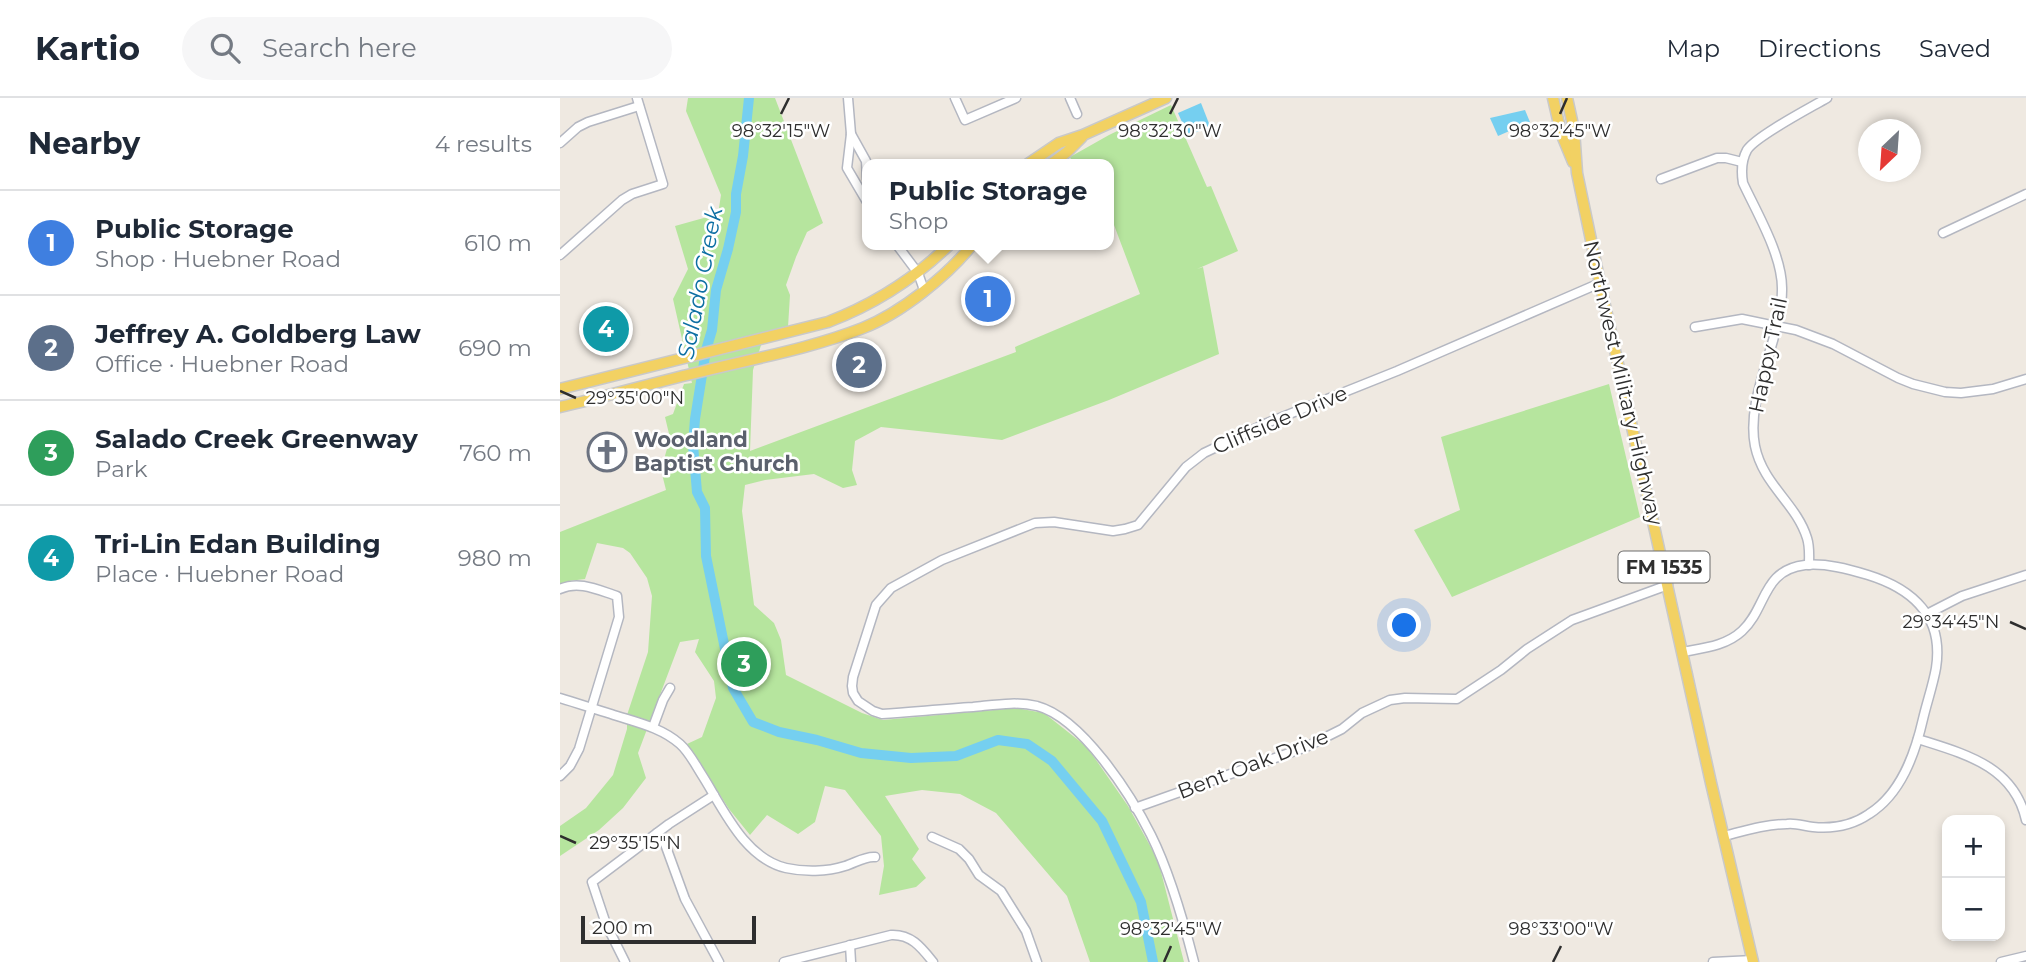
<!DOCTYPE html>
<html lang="en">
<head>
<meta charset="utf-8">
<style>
	body { margin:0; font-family:Montserrat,sans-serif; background:#f6f6f7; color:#1f2937 }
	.controls { position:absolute; right:21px; bottom:21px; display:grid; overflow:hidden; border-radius:14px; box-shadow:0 4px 10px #0003 }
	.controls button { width:63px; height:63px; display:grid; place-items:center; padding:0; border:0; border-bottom:2px solid #e0e1e3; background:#fff; color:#1f2937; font:35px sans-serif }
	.compass { position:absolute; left:1298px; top:21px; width:63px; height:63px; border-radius:50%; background:#fff; box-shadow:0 4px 10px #0003; rotate:205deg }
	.scale { position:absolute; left:21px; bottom:18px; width:175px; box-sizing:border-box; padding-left:7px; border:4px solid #2e2e2e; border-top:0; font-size:19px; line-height:24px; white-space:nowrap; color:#2e2e2e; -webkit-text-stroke:5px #fff; paint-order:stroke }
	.you { position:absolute; left:845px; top:528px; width:24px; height:24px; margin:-18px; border:5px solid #fff; border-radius:50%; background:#1a73e8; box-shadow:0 0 0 10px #1a73e833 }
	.badge { display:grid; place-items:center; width:46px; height:46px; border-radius:50%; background:#4264fb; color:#fff; font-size:23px; font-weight:700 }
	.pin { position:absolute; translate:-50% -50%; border:4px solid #fff; box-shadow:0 2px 7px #0006 }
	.popup { position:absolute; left:302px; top:61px; width:252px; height:91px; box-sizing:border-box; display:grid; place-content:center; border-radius:14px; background:#fff; filter:drop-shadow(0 2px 5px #0005); font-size:23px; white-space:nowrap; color:#747a83 }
	.popup b { font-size:26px; color:#1f2937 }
	.popup::after { content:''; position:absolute; left:50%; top:100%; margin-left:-14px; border:14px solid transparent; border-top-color:#fff }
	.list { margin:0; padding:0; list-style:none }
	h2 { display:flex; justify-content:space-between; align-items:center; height:91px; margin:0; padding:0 28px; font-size:30px }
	h2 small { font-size:23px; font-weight:400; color:#747a83 }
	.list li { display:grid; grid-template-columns:46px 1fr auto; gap:21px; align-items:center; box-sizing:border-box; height:105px; padding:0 28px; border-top:2px solid #e0e1e3 }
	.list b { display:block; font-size:26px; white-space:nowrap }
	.list p { margin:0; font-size:23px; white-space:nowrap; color:#747a83 }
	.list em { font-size:23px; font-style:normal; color:#747a83 }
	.icon { flex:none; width:38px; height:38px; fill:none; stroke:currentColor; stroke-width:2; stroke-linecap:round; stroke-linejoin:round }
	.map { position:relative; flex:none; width:1466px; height:864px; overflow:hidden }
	header { display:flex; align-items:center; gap:42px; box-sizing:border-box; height:98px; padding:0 35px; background:#fff; border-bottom:2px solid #e0e1e3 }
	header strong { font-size:33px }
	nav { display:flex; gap:38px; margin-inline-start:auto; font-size:24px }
	.search { width:490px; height:63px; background:#f6f6f7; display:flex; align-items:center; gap:18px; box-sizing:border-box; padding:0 24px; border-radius:38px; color:#747a83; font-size:26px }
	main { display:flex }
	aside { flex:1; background:#fff }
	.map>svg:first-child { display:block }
	.green { fill:#b6e59e }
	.water { fill:#75cff0 }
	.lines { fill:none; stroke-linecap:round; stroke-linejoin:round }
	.river { stroke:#75cff0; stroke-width:10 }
	.minor-casing { stroke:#b4b7c1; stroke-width:11 }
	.major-casing { stroke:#c9c9c9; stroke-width:13 }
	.minor { stroke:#fff; stroke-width:8 }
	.major { stroke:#f2d163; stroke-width:10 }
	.ticks { fill:none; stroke:#2e2e2e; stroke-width:2.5 }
	.labels { text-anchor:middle; stroke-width:5; stroke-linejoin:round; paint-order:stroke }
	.shield { fill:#fff; stroke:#6d6d6d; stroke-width:2 }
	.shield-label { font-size:19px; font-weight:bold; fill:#2e2e2e }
	.street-label { font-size:21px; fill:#2e2e2e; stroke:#fff }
	.worship-label { font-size:21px; font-weight:bold; fill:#5b616d; stroke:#fff; text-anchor:start }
	.water-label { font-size:23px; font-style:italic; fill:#0d6fa3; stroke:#fff }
	.ticks-label { font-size:18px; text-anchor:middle; fill:#2e2e2e; stroke:#fff; stroke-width:5; stroke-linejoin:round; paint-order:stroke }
</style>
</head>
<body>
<header>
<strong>Kartio</strong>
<div class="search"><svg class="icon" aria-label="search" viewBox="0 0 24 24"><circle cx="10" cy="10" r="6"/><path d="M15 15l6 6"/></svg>Search here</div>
<nav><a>Map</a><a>Directions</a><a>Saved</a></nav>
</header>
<main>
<aside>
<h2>Nearby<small>4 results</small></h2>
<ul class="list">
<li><span class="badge" style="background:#3f7fe0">1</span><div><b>Public Storage</b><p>Shop · Huebner Road</p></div><em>610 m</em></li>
<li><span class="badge" style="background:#5c6f8a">2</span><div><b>Jeffrey A. Goldberg Law</b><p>Office · Huebner Road</p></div><em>690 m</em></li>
<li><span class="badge" style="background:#2e9e5b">3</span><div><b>Salado Creek Greenway</b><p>Park</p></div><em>760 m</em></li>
<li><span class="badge" style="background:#0f9aa8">4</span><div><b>Tri-Lin Edan Building</b><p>Place · Huebner Road</p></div><em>980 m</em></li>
</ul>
</aside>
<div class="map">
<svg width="1466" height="864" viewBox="0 0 1466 864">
	<rect width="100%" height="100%" fill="#efe9e1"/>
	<!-- green -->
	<g class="green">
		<path d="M128,0H215L263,125L247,134L236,159L226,187L230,197L228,229L205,235L193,272L190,353L456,254L455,249L580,196L551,119H549V66H513L510,59L549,37L611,7L647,89L651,88L678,153L637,171L643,169L659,256L549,302L442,342L321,329L295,343L292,372L297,387L283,390L254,376L205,382L185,387L182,413L194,507L214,525L221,542L226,577L302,615L323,622L456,610L484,615L527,649L568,708L598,762L624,864H530L507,798L436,715L400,696L362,692L325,698L359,751L352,761L366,780L356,789L319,797L324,768L321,738L285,692L265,688L255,724L238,736L207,717L190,737L169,711L127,646L142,639L156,600L154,583L135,554L139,541L120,544L78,655L86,680L63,710L39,732L0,758V728L26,710L53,677L67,631V617L88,554L92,498L87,480L70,455L63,450L37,445L25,481L9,483L0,488V434L106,392L101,372L110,340L105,319L113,316L124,286L132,285L113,201L128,171L115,128L158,116L161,97L126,13Z"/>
		<path d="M1049,286L1080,419L892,499L854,432L900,412L881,339Z"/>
	</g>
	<!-- water -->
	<g class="water">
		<path d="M641,5L650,28L628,38L618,15Z"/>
		<path d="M965,12L970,24L938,38L930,20Z"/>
	</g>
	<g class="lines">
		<!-- river -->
		<path class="river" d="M189,0L183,58L176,96V114L168,151L156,192L152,232L146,252L135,321L133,347L137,394L145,410L146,458L173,590L193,624L219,634L257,642L301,655L351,660L396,658L438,642L467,646L492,663L542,723L581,804L593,864"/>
		<defs>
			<g id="minor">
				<path d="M288,0L291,36L287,70L307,104"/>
				<path d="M395,0L405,22L456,0"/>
				<path d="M510,0L517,16"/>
				<path d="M291,36L306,63L307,81"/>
				<path d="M0,45L18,29L28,24L79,8"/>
				<path d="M1101,81L1157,60H1166L1182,64"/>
				<path d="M1383,135L1466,96"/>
				<path d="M337,147L358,175L364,192"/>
				<path d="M0,157L62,102L72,96L103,86L77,0"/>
				<path d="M1135,229L1182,221L1236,232L1273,246L1338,280L1353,286L1385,294L1401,295L1433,291L1466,281"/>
				<path d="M1249,467C1249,458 1250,449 1247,440C1236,405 1203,387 1195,348C1185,297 1223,240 1222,190C1222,157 1197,115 1183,85C1181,73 1181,63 1187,52C1196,38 1250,10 1267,0"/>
				<path d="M0,491C19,482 38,492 57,498L59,519L19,651L10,668L0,678"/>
				<path d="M1367,516L1402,498L1466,477"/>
				<path d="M1123,554C1143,550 1166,548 1182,533C1207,510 1202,472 1245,467C1266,465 1288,471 1308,477C1353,491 1384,519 1376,570C1373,587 1367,604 1363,621C1355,656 1341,696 1309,716C1293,727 1273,731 1253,729C1244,728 1236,725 1227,726C1206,726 1184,733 1164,738"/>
				<path d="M0,600C17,605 34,611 51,616C75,624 101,629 120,646C129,654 135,666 142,677C163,710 184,760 226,770C244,774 267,774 285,768C295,765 305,758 315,759"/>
				<path d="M93,629L103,602L110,590"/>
				<path d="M1358,641C1405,656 1454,668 1466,722"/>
				<path d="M575,710L746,649L782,631L802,615L830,602L845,600L897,601L941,572L967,551L1012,522L1108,487"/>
				<path d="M97,735L105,746L125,801L159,864"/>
				<path d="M372,739L399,751L409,761L419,777L441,793L466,833L477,864"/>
				<path d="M290,847L291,864"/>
				<path d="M65,864L46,826L32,784L109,726L154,697"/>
				<path d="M224,864L331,837C351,836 361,849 373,864"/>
				<path d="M634,864C624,825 609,773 591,737C571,697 522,620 477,608C456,603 434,607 413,609C382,611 352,614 322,616L313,613L298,603L293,595L292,588L293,579L316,507L331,490L382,462L475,425L494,424L553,433L565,431L578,427L626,369L644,355L707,325L837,273L1040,185"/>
				<path d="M1153,864L1193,862"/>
				<path d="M1441,864L1466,858"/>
			</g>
			<g id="major">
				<path d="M993,0L1001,35L1013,64"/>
				<path d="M1007,0L1014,32L1017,75L1040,185L1151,685L1193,864"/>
				<path d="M468,66L499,45L523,37L606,0"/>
				<path d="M491,66L507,54L522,39"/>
				<path d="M0,291L268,224C315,206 353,182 389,147"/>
				<path d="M0,309C48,298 96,284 144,273C197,260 252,250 303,230C341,215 387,178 412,147"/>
			</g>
		</defs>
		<!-- minor casing -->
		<use href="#minor" class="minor-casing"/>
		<!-- major casing -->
		<use href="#major" class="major-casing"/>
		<!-- minor -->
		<use href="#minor" class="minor"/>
		<!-- major -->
		<use href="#major" class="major"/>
	</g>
	<!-- ticks -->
	<path class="ticks" d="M221,16L229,0M610,16L618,0M1000,16L1007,0M0,293L16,300M1450,524L1466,531M0,738L16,745M604,864L611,848M993,864L1001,848"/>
	<!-- icons -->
	<defs>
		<symbol id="church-ring" viewBox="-11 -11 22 22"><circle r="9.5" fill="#fff" stroke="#6b7280" stroke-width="1.5"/><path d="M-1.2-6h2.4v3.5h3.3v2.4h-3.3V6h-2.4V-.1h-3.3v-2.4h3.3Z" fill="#6b7280"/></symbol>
	</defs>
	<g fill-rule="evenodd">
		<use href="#church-ring" x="25" y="332" width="44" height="44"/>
	</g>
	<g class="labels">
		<!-- shield labels -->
		<rect class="shield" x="1058.5" y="453.5" width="91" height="31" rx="5"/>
		<g class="shield-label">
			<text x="1104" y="476">FM 1535</text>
		</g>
		<!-- street labels -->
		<g class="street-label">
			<text transform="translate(1208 257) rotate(-78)" y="7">Happy Trail</text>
			<text transform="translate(1063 285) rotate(77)" y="7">Northwest Military Highway</text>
			<text transform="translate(720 322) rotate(-23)" y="7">Cliffside Drive</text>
			<text transform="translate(693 666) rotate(-21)" y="7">Bent Oak Drive</text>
		</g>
		<!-- worship labels -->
		<g class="worship-label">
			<text x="74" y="349">Woodland<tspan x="74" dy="24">Baptist Church</tspan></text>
		</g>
		<!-- water labels -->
		<g class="water-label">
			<text transform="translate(140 185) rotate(-79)" y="8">Salado Creek</text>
		</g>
	</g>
	<g class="ticks-label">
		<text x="221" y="39">98°32'15"W</text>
		<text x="610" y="39">98°32'30"W</text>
		<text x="1000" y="39">98°32'45"W</text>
		<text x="75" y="306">29°35'00"N</text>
		<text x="1391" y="530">29°34'45"N</text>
		<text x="75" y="751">29°35'15"N</text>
		<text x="611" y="837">98°32'45"W</text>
		<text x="1001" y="837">98°33'00"W</text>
	</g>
</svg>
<div class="controls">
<button>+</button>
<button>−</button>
</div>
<svg class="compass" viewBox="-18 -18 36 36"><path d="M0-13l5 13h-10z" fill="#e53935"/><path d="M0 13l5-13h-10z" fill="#747a83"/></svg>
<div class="scale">200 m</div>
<div class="you"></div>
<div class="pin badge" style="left:428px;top:201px;background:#3f7fe0">1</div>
<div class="popup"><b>Public Storage</b>Shop</div>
<div class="pin badge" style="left:299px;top:267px;background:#5c6f8a">2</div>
<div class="pin badge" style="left:184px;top:566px;background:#2e9e5b">3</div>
<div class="pin badge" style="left:46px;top:231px;background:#0f9aa8">4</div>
</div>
</main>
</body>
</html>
